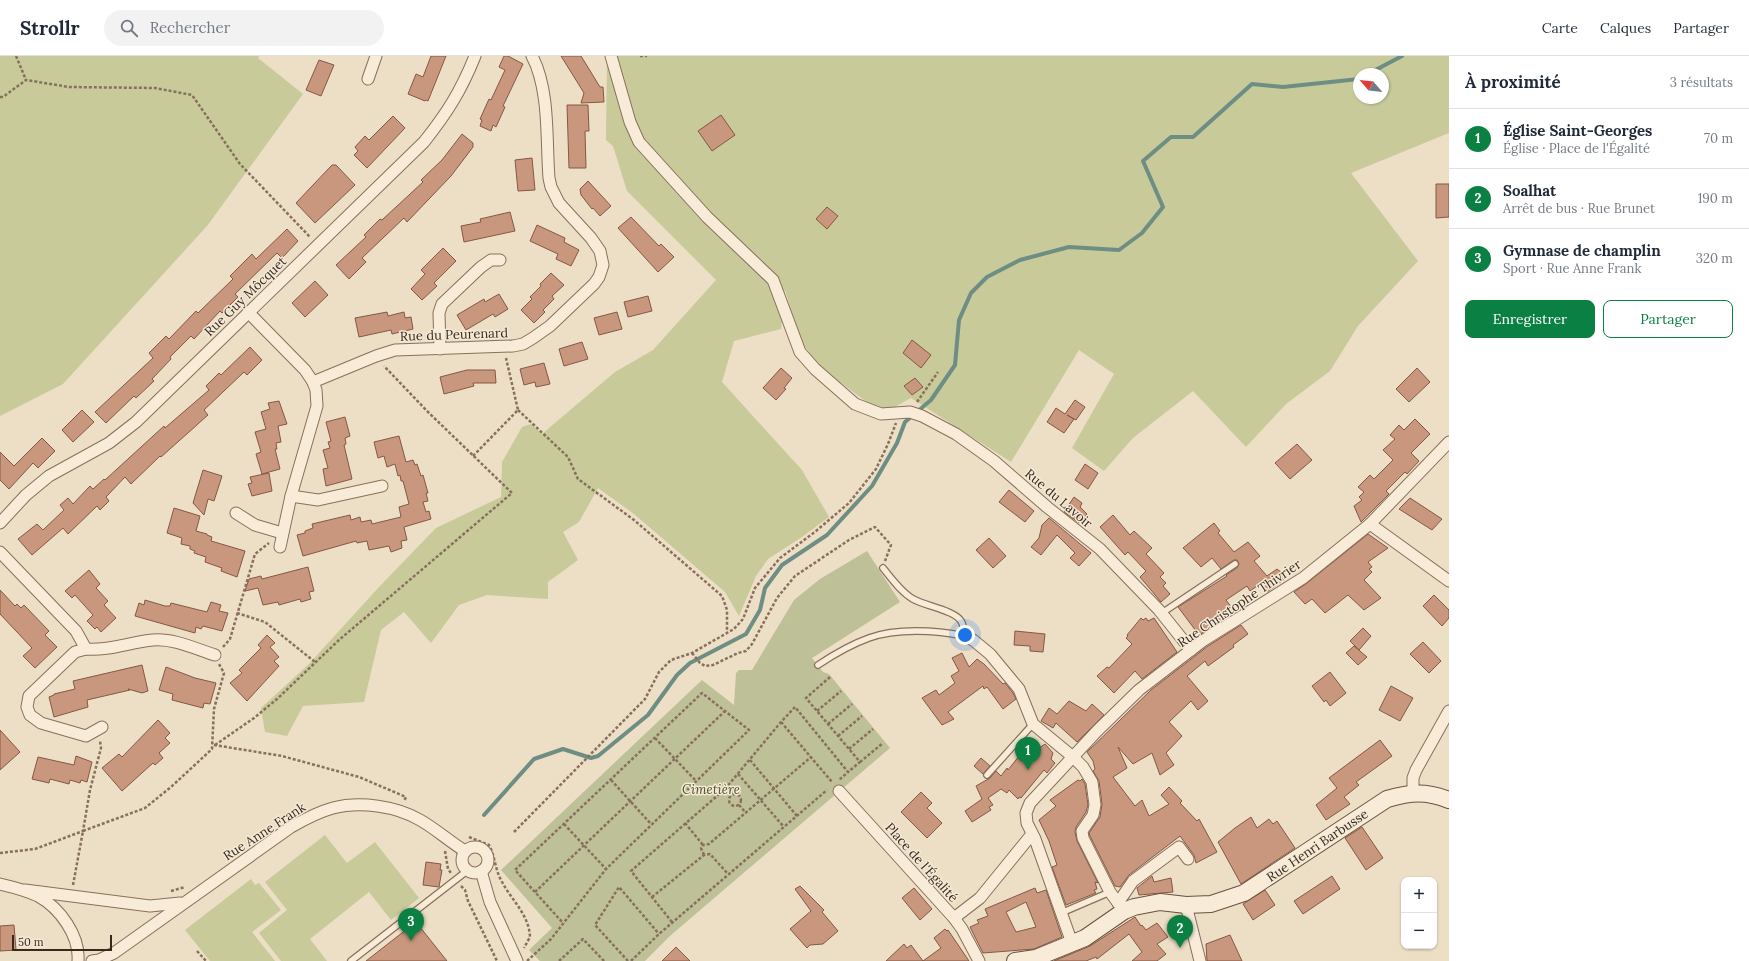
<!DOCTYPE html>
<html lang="fr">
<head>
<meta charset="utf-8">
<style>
	body { margin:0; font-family:Lora,serif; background:#f2f2f3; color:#1f2937 }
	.controls { position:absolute; right:12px; bottom:12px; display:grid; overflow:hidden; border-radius:8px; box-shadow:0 1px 3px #0004 }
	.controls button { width:36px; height:36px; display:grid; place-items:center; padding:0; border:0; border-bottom:1px solid #e0e1e3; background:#fff; color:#1f2937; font:20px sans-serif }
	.compass { position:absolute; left:1353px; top:12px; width:36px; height:36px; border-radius:50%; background:#fff; box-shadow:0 1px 3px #0004; rotate:298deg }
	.scale { position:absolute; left:12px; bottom:10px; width:100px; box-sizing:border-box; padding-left:4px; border:2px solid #38291f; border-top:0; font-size:11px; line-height:14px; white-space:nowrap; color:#38291f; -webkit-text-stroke:3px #f4e9d5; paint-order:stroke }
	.you { position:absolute; left:965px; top:579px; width:14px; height:14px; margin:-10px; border:3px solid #fff; border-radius:50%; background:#1a73e8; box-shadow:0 0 0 6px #1a73e833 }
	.badge { display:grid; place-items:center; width:26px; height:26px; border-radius:50%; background:#0b8043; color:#fff; font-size:13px; font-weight:700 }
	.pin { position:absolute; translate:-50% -33px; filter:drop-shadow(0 1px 2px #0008) }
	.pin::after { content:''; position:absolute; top:21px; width:14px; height:12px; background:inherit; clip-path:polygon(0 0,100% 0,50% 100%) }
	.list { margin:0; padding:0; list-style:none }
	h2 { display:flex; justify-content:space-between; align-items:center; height:52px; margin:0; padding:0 16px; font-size:17px }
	h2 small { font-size:13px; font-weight:400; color:#747a83 }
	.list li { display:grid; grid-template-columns:26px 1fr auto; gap:12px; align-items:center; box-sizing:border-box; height:60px; padding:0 16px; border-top:1px solid #e0e1e3 }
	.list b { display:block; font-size:15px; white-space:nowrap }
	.list p { margin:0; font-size:13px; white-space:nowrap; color:#747a83 }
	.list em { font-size:13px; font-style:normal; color:#747a83 }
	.actions { display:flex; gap:8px; padding:12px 16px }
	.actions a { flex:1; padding:9px 0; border:1px solid #0b8043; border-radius:8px; text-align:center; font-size:14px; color:#0b8043 }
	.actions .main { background:#0b8043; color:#fff }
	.icon { flex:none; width:22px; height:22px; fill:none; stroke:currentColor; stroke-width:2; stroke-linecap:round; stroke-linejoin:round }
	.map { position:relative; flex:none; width:1449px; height:905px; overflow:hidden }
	header { display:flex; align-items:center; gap:24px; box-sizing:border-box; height:56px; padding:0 20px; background:#fff; border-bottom:1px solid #e0e1e3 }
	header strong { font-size:19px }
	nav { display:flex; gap:22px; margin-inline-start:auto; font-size:14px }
	.search { width:280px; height:36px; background:#f2f2f3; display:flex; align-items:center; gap:10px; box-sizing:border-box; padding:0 14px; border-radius:22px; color:#747a83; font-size:15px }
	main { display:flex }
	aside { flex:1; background:#fff }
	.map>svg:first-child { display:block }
	.green { fill:#c8ca9a; fill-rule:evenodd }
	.cemetery { fill:#bec098 }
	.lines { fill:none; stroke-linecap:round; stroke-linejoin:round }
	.stream { stroke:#6e8e84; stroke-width:4 }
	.building { fill:#c9977d; stroke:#855843; fill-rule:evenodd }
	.lane-casing { stroke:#87705c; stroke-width:8 }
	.street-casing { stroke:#87705c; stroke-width:13 }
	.secondary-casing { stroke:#69513f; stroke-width:18 }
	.path { stroke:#87705c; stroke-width:2.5; stroke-dasharray:3 2; stroke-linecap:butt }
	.lane { stroke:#f8ecd9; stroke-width:5.5 }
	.street { stroke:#f8ecd9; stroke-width:11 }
	.secondary { stroke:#f8ecd9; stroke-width:16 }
	.labels { text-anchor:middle; stroke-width:3; stroke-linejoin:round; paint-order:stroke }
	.street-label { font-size:13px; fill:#38291f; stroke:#f4e9d5 }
	.park-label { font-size:13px; font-style:italic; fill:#4c5327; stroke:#f4e9d5 }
</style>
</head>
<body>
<header>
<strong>Strollr</strong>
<div class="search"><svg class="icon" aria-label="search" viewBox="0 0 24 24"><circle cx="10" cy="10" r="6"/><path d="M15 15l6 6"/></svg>Rechercher</div>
<nav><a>Carte</a><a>Calques</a><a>Partager</a></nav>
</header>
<main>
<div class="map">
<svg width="1449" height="905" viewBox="0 0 1449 905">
	<rect width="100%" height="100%" fill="#eddec6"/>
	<!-- green -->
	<g class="green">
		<path d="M0,0H259L258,2L303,38L207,170L63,328L0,360Z"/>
		<path d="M607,0H1449V77L1351,117L1418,205L1358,270L1330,315L1286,348L1246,391L1193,335L1133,382L1104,415L1072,392L1114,318L1079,294L1011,406L911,342L891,353L872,350L820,311L800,284L785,234L781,273L734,285L722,326L802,414L829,461L802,481L768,503L756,520L739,560L725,536L634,458L598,432L579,466L563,476L578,504L548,526V543L487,539L459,549L431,587L404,556L381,574L364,646L303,650L287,680L265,676L261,652L308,609L379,531L436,472L501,441L502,406L522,371L531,368L542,378L615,316L653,294L716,224L627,135L613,90L606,84ZM1359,18H1383V42H1359Z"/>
		<path d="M325,779L347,807L375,786L419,842L391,864L369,836L310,883L327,905H281L259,877L287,854L265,826Z"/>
		<path d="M251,823L255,829L259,827L281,854L252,876L275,905H210L185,874Z"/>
	</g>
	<!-- cemetery -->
	<path class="cemetery" d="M867,495L900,546L812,602L823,616L829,618L890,692L671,879L645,905H540L529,894L552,872L501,814L702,624L734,649L736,617L739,614H752L794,544L820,523Z"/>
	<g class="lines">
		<!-- stream -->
		<g class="stream">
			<path d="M1368,18L1402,0"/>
			<path d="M484,759L534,703L563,693L591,702L598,700L648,659L677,619L690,607L746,578L760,554L765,532L782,509L827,479L872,430L897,387L905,366L931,344L955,309L959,264L971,237L987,221L1020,204L1069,191L1119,194L1142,177L1163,151L1143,105L1171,81H1193L1252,28L1283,31L1359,23"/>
		</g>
	</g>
	<!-- building -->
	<g class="building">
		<path d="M431,0H446L428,45L426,44L425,45L408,38L416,18L423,21Z"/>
		<path d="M504,0H508L523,8L503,50L505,51L496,71L493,69L491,75L480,70L482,64L480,63L489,43L491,44L505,14L499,11Z"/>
		<path d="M561,0H581L600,31H603L604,46L581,47L584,37Z"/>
		<path d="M319,4L334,9L321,40L306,34Z"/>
		<path d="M567,49H588L589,75H585L586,112H569Z"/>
		<path d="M721,59L735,79L712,95L698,75Z"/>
		<path d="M393,60L405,72L367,112L354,99L358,95L355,91L365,80L369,84Z"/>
		<path d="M462,78L473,87V91L451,120L407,166L404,162L362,202L366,206L349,223L336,209L366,181L364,179L380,163L382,164L423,126L421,124L442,104Z"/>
		<path d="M532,102L535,134L518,135L515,104Z"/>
		<path d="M332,109H336L355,129L315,167L296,147Z"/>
		<path d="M588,125L611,150L600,160L593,152L592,153L581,139L580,133Z"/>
		<path d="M1436,128H1449V161L1436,162Z"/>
		<path d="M827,151L838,160L827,173L816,163Z"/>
		<path d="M510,156L515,175L464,186L461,170L481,166L480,163Z"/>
		<path d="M631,161L659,190L661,188L674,201L658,216L618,172Z"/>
		<path d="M537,169L565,182L564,186L579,194L571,210L556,203L558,198L530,185Z"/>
		<path d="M287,173L298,185L282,202L277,197L235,238L238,241L222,257L220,255L194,283L191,280L170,301L171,303L152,323L154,325L136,342L134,340L106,367L95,356L153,302L149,297L166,280L169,283L196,255L198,257L233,223L230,220L252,198L256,203Z"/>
		<path d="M443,192L456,205L434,227L437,230L422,244L411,233L425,218L421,214Z"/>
		<path d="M551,217L564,229L552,240L554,243L543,254L545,256L534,267L521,254L532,243L530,241L541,230L540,228Z"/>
		<path d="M315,225L328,239L305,261L292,247Z"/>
		<path d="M499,238L508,253L495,261L493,258L466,274L457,259L484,243L485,246Z"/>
		<path d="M648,240L652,255L628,261L624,246Z"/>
		<path d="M387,256L388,260L404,256L405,262L411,261L413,273L392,278L391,274L359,281L355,262Z"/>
		<path d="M617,256L622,273L599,279L594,262Z"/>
		<path d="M912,284L931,299L921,312L903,297Z"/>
		<path d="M582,286L588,303L564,310L559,293Z"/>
		<path d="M250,291L262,304L247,319L244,316L204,354L208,359L161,401L160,400L131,428L125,421L106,441L109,445L100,454L97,450L68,478L63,472L32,499L18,483L37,468L43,474L64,454L60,449L68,442L73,448L90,430L93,433L104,423L105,424L164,370L165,372L209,334L206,330L219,317L221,319Z"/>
		<path d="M544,307L550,328L536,331L535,326L524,329L520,313Z"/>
		<path d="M781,312L792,322L784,332L786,333L776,344L763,332Z"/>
		<path d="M1417,312L1430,326L1409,346L1396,333Z"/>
		<path d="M467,314H495L496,327H473L474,330L444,338L440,321Z"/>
		<path d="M915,322L923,331L912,339L904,330Z"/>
		<path d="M1075,344L1085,351L1076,364L1067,359L1074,363L1064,377L1047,366L1056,352L1065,358Z"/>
		<path d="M279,345L287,368L278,370L281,386L276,387L277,393H275L280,413L262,418L256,398L261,396L255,376L266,373L261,356L270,353L268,347Z"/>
		<path d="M82,354L94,366L73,386L62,374Z"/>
		<path d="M345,361L350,380L345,382L346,388L344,389L352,423L326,430L323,413L328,412L323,394L330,392L328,386L331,385L326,366Z"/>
		<path d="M1415,363L1430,378L1411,397L1419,405L1407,418L1405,416L1386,435L1389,438L1361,466L1354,450L1362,444L1359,441L1364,436L1358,431L1370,419L1374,423L1393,404L1383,394L1395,383L1390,379L1399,369L1404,374Z"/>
		<path d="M399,380L406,406L413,404L415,409L417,408L421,420L423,419L428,437H426L428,445L423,446L426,456L429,455L431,463L404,471L407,484L401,485L402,492L391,496L389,490L369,494L367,485L357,487L356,485L303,500L297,479L305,477V475L313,472L312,468L350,459L351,464L360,461L361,466L371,464L372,468L401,461L399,451L409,448L403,425H401L400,419L398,420L395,408L387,411L384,400L378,402L374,386Z"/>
		<path d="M42,382L55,395L38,412L33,407L9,433L0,424V396L14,410Z"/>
		<path d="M1297,388L1312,404L1290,423L1275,407Z"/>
		<path d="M1085,408L1098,417L1088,433L1075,424Z"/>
		<path d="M203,414L222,420L214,445L208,443L204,459L193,447Z"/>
		<path d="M269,417L272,435L252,440L248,428L252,427L250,421Z"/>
		<path d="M1009,434L1034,455L1025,466L999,446Z"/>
		<path d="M1074,441L1082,447L1080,451L1087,458L1079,467L1064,456Z"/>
		<path d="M1410,442L1442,463L1432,474L1399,453Z"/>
		<path d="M174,452L200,460L196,475L207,478V479L212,481L211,485L245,495L237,521L221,515L222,512L205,506L206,501L194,497L195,495L190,493V490L181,488L182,482L167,477Z"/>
		<path d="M1113,459L1130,479L1134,475L1152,492L1146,498L1164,517L1160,521L1166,527L1163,530L1170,538L1161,546L1140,521L1146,515L1128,496L1125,499L1100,471Z"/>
		<path d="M1049,462L1091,497L1079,510L1070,502L1075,497L1057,479L1041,499L1031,491L1039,482L1042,469Z"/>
		<path d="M1214,467L1220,475L1218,477L1234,496L1248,486L1260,500L1254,505L1267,520L1277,513L1287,521L1267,536L1260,528L1250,535L1247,530L1226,544L1235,556L1199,579L1178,551L1227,520L1226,519L1237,512L1239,508L1237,504H1234L1221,513L1212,502L1201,511L1183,492Z"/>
		<path d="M1368,478L1388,492L1368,506L1372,511L1369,513L1372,516L1364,524L1381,542L1364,554L1348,539L1325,557L1312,543L1305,548L1294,536L1307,527Z"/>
		<path d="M989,482L1006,500L993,512L976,494Z"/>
		<path d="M308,511L314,535L309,536L311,543L301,546L300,543L279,549L278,546L263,549L258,532L245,535L249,523L261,520L262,523Z"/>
		<path d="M89,514L100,528L96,532L108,545L104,549L116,562L101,576L97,571L95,573L87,565L93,559L75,539L72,542L65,535Z"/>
		<path d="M0,534L15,550L17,548L21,552L24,549L49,575L45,579L57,591L35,612L23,600L32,592L0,558Z"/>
		<path d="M1434,539L1449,554V562L1442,570L1423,550Z"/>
		<path d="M145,544L165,550H170L171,547L207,556L211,546L221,549L219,555L228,557L222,575L203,570L201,573L196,571L195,577L135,560L139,547L144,549Z"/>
		<path d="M1141,562L1143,564L1146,562L1148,565L1154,562L1177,596L1142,623L1135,615L1114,637L1097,620L1107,611L1109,612L1132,588L1126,582L1128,580L1127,579Z"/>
		<path d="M1241,569L1248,578L1233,589L1234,591L1208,610L1205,605L1187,620L1208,645L1198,654L1191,645L1169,666L1182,680L1166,697L1174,709L1160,719L1152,697L1133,708L1118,691L1127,712L1113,721L1135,750L1142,744L1149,760L1169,748L1161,739L1169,731L1182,745L1180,747L1197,765L1199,763L1217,796L1196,807L1194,799L1180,780L1129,819L1120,831L1115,830L1090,780L1089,777L1100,761L1102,748L1099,725L1093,715L1095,713L1093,705L1087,696L1151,634L1208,590Z"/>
		<path d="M1363,572L1371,580L1359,594L1350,585Z"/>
		<path d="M1015,575L1045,578L1043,596L1030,595V590L1014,589Z"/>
		<path d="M267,579L275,587L270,591L279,601L274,605L279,610L247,645L230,627L242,617L239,614L261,592L258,589Z"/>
		<path d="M1423,586L1441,605L1429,617L1410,598Z"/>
		<path d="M1354,590L1367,601L1358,609L1346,597Z"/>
		<path d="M962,597L969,611L977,603L984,608L1003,628L1005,627L1013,637L1016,643L1003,653L987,631L984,633L983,630L948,656L954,663L942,669L922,642L936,634L939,639L955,627L951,620L959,615L952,602Z"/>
		<path d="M142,609L148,635L142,637L128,633L130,634L87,644L88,651L54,661L49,641L54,639V638L75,633L73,625Z"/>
		<path d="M166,611L195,622L216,627L210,648L204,647L203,652L172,644L173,638L159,634Z"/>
		<path d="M1330,616L1346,637L1330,650L1326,644L1324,646L1312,630Z"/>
		<path d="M1391,630L1413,642L1400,665L1379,654Z"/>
		<path d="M1069,645L1086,655L1092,648L1104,659L1077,686L1056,667L1053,672L1041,665L1049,652L1057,658Z"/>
		<path d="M158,664L170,677L165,682L170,687L159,697L163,702L155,709L153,707L122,735L102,712L119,698L122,701Z"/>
		<path d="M0,674L20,696L0,714Z"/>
		<path d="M1380,684L1392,700L1356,726L1359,729L1344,741L1350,748L1326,764L1316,749L1337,732L1329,722Z"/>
		<path d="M1031,685L1039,692L1045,688L1053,697L1051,703L1055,707L1047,717L1044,714L1021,742L1019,741L1018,743L1009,734L1007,737L1001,733L988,742L993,749L989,751L991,754L972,766L965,755L982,743L976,730L990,722L996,715L1001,720L1007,712L1008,714Z"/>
		<path d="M76,700L92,706L87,726L81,724L80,727L70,724L69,728L50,723L49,727L32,723L38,701L74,709Z"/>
		<path d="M981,702L990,710L983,718L974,710Z"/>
		<path d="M1082,723L1085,728L1088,749L1086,756L1076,771L1075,776L1077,785L1098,827L1095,826L1097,833L1094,834L1096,837L1066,849L1052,811L1057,809L1049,785L1039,764L1056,750L1050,744L1078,724L1080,725Z"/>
		<path d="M921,736L932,747L927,752L942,767L927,782L901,756Z"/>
		<path d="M1251,761L1257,772L1269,763L1273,768L1277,765L1295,792L1241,828L1218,786L1235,772Z"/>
		<path d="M1362,771L1383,802L1366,814L1345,782Z"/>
		<path d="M426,806L441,808L440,814H442L439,831L423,829Z"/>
		<path d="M1152,820L1154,826L1171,822L1173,836L1139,839L1137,832Z"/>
		<path d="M1332,820L1340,833L1303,858L1294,845Z"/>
		<path d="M800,830L824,854L822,856L838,875L823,888L810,889L807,892L790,873L811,855L795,833Z"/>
		<path d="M914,832L932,853L920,864L902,842Z"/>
		<path d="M1035,832L1037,837L1046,834L1062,881L1034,893L983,897L970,871L979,867L977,864L988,860L985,853ZM1026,846L1036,871L1016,876L1006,856Z"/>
		<path d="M1265,834L1275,849L1253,864L1243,848Z"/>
		<path d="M1135,861L1141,870L1142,869L1146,874L1157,867L1168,881L1157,888L1166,898L1157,905H1132L1142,896L1129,878L1097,903L1096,901L1086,905H1054L1090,890Z"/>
		<path d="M416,866L447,905H366Z"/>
		<path d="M14,869L16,894L0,895V870Z"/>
		<path d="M945,873L947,875L948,874L969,905H886L904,888L907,892L911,889L923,905L941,892L934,882Z"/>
		<path d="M1230,879L1242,905H1207L1206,888Z"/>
		<path d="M676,891L690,905H662Z"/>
	</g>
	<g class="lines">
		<defs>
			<g id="lane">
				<path d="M1162,557L1235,508"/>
				<path d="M818,609C833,599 852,588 869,582C896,572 936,574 964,580C963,575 964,569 961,565C954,554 925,550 913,543C901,536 892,523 883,512"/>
				<path d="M987,719L1033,668"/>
				<path d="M1061,857L1110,836"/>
				<path d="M351,905L463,818L466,813"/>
			</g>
			<g id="street">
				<path d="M611,0L630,66L639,86L707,161L773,224L800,296L815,313L855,348L881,358L910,356L922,360L956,378L994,405L1047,451L1100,493L1159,554L1191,594"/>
				<path d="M368,23L376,0"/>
				<path d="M248,256L305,314L313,326L316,334L317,350L291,440L280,491"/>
				<path d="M440,293L439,257L442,248L481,211L491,204H500"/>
				<path d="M313,326L376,300L395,294L513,290L523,288L533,282L550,270L594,228L599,221L603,209L600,195L591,182L559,147L551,131L549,122C546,84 550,34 532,0"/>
				<path d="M291,440L318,444L382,430"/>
				<path d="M236,457L255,469L282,477"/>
				<path d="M0,467L26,439L49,420L109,387L136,366L424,86C447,57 461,35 475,0"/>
				<path d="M1370,468L1449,525"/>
				<path d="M0,496L76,575L86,593L75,596L29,640L27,651L30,659L41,667L86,680L102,671"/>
				<path d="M964,580L973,584L990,598L1019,633L1033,668L1073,701L1083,711L1092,726L1095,749L1093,759L1082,775L1083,782L1110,836L1124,855"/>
				<path d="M86,593C109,595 130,586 153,584C173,582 196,593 215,599"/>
				<path d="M839,735L954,862L962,873L979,905"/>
				<path d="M1413,737V722L1416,714L1449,655"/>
				<circle cx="475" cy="804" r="13"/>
				<path d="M481,815L490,846L517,905"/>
				<path d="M0,828C13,831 26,834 38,840C60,852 80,880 78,905"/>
				<path d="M25,834L150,850L180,847"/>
				<path d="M1118,847L1133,825L1179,791L1188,803"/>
				<path d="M1186,849L1200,905"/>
				<path d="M954,862L980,842L1032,778"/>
				<path d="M1072,887L1035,783L1027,767L1026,757L1030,747L1097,675L1139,634L1204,584L1303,522L1370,468L1449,386"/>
				<path d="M92,905L99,904L114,897L291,771C305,763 318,756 333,752C360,745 396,750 420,764C436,773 450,786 465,795"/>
			</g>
			<path id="secondary" d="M1015,905L1036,902L1085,882L1124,855L1134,851L1160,846L1186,849L1211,848L1244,837L1387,743C1411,736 1426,735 1449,744"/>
		</defs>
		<!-- lane casing -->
		<use href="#lane" class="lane-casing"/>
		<!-- street casing -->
		<use href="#street" class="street-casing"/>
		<!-- secondary casing -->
		<use href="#secondary" class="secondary-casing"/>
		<!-- path -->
		<g class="path">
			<path d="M16,0L26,24"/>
			<path d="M640,0H647"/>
			<path d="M0,41H3L26,24L69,31L155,32L192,39L240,108L310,181"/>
			<path d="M917,346L938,316"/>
			<path d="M518,354L568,401L578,423L634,464L722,540L727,554V576"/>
			<path d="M473,400L518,354L506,302"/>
			<path d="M237,557L265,566L315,606"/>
			<path d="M223,591L230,583L255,498L269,487"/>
			<path d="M692,597L700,607L705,610L713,609L738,597L746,595L752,588L777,542L795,520L849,484L875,471L891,489L885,505"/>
			<path d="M830,621L806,642L860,706L848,716"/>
			<path d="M817,655L841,635"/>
			<path d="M781,666L832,726"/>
			<path d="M828,668L852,648"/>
			<path d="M838,680L862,660"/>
			<path d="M655,682L696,725"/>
			<path d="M214,689L282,700L359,721L406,741L404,745"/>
			<path d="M215,689L254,662L277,643L339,584L512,437L428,356L384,310"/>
			<path d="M849,693L873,673"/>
			<path d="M750,704L797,760"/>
			<path d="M860,706L883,687"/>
			<path d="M738,718L784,771"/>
			<path d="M611,724L651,768"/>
			<path d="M725,733L731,740"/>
			<circle cx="735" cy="744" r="6"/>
			<path d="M739,749L746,757"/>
			<path d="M685,767L703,789"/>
			<path d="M564,768L606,813"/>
			<path d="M514,776L645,643L659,616L671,604L692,597L734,573L743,563L755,532L780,502L816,475L849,447L876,413L888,388L896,367"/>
			<path d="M469,781L489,789C495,800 495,813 501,824C511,844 529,858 530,881L524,892"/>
			<path d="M445,795L448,813L451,817"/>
			<path d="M0,797L35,793L83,775L90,734L101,692L100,685"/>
			<path d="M704,799L701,792L703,789L709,788L811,701"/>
			<path d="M73,829L83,775L145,752L171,731L212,693L214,653L224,617L219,608"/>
			<path d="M461,830L465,834L468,845L497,905"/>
			<path d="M171,835L185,831"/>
			<path d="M535,836L725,655"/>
			<path d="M652,841L704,799L710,798L728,818"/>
			<path d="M672,866L631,815L725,733L781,666L795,651L848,716L839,724"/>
			<path d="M197,895L206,905"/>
			<path d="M527,905L551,883L606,813L749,674L702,637L515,814L563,867"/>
			<path d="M559,905L583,883L604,905"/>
			<path d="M628,905L595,869L619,831L659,878"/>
			<path d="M631,905L659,878L827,734"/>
		</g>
		<!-- lane -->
		<use href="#lane" class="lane"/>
		<!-- street -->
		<use href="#street" class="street"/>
		<!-- secondary -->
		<use href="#secondary" class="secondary"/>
	</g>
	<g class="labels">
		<!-- street labels -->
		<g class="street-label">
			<text transform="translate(245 240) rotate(-44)" y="5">Rue Guy Môcquet</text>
			<text transform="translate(454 278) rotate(-2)" y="5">Rue du Peurenard</text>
			<text transform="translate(1059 442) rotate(40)" y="5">Rue du Lavoir</text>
			<text transform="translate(1239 547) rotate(-34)" y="5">Rue Christophe Thivrier</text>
			<text transform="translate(264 775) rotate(-33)" y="5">Rue Anne Frank</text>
			<text transform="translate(1317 789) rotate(-34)" y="5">Rue Henri Barbusse</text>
			<text transform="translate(922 806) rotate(48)" y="5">Place de l'Égalité</text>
		</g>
		<!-- park labels -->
		<g class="park-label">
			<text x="711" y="738">Cimetière</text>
		</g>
	</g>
</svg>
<div class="controls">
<button>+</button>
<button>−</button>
</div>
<svg class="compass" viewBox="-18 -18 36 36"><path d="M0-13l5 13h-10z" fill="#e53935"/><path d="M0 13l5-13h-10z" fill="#747a83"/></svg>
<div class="scale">50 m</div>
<div class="you"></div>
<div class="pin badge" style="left:1028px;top:714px">1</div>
<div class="pin badge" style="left:1180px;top:892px">2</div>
<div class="pin badge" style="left:411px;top:885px">3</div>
</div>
<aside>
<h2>À proximité<small>3 résultats</small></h2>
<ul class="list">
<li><span class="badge">1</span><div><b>Église Saint-Georges</b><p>Église · Place de l'Égalité</p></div><em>70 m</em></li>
<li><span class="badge">2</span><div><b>Soalhat</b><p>Arrêt de bus · Rue Brunet</p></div><em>190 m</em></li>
<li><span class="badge">3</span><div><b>Gymnase de champlin</b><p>Sport · Rue Anne Frank</p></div><em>320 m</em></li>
</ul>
<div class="actions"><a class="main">Enregistrer</a><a>Partager</a></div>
</aside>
</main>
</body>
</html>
